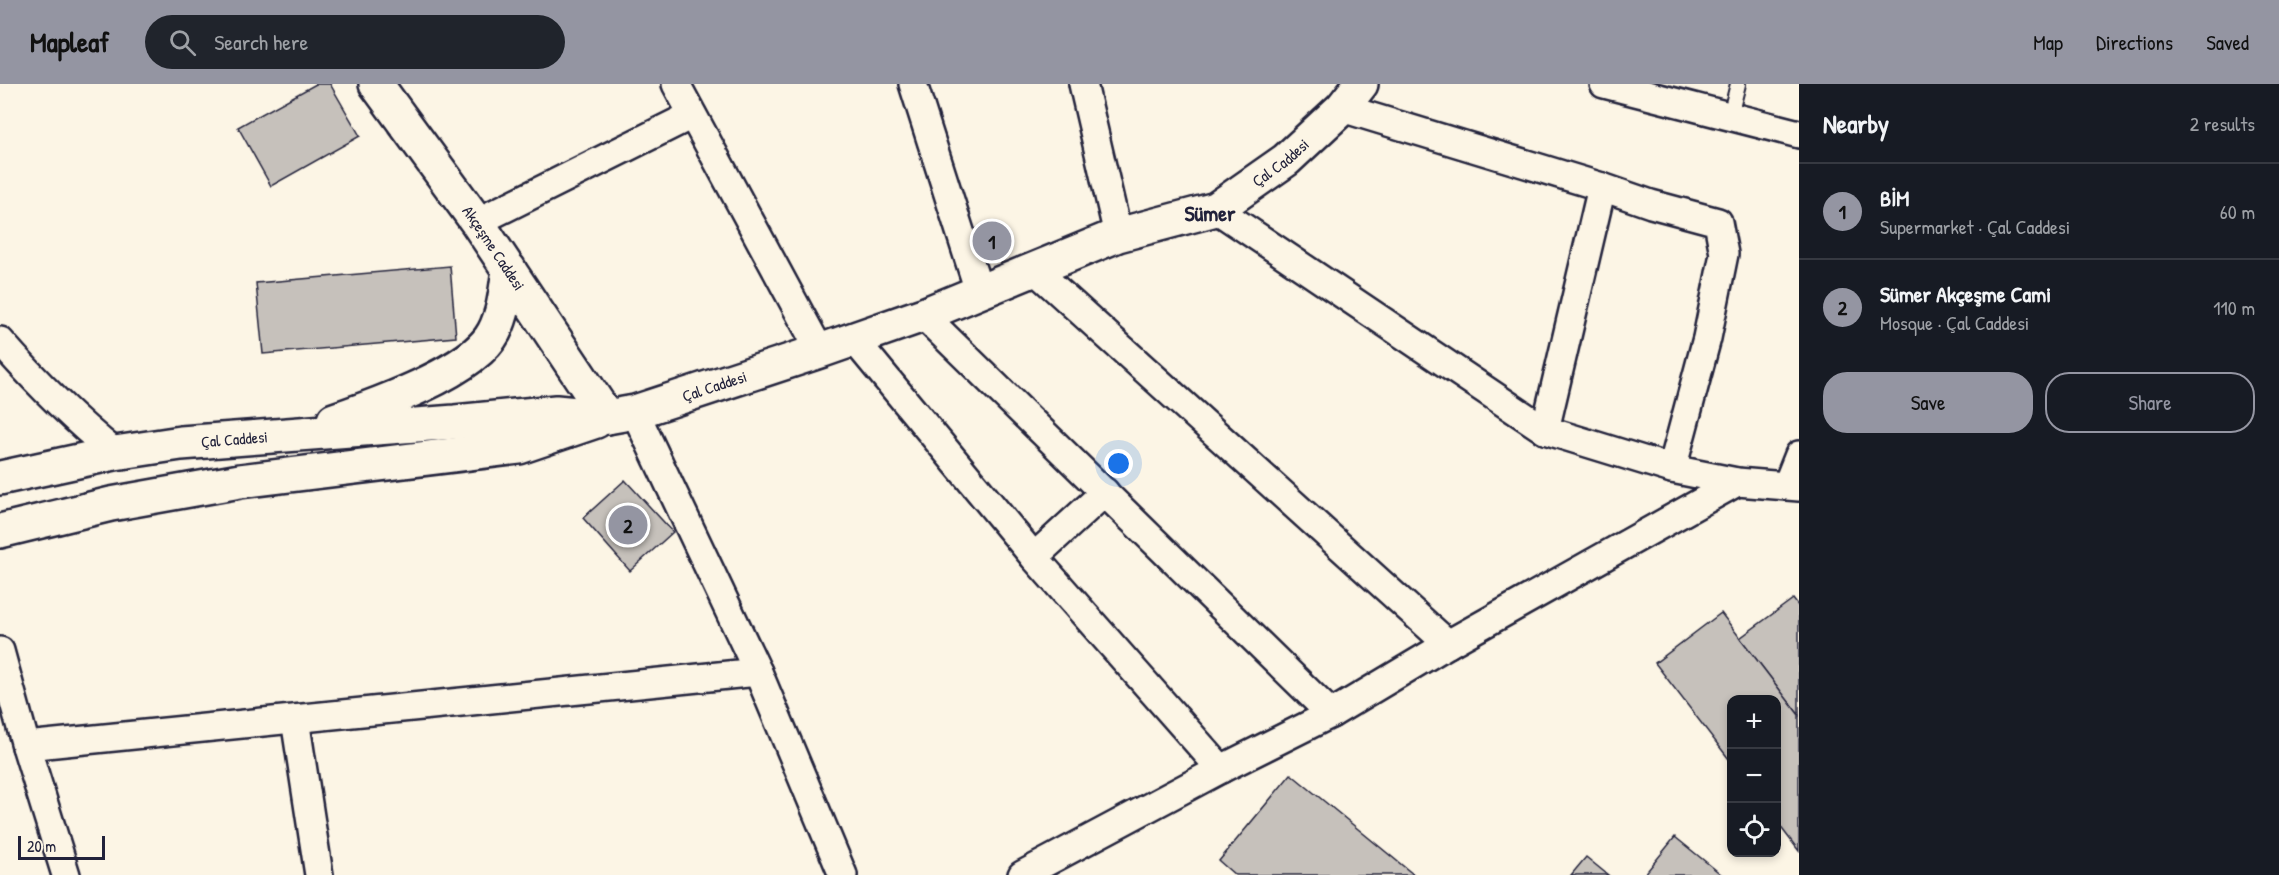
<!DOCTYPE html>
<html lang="en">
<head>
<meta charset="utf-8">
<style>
	body { margin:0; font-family:"Patrick Hand",sans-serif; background:#20242c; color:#f1f3f6 }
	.controls { position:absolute; right:18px; bottom:18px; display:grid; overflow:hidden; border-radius:12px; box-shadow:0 3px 9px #0003 }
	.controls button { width:54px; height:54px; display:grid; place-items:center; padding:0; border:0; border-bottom:2px solid #363941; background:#171b24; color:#f1f3f6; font:30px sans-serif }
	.scale { position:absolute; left:18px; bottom:15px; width:87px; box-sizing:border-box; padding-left:6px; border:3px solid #22223b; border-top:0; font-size:16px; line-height:21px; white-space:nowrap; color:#22223b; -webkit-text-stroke:4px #fcf5e5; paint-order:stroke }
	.you { position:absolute; left:1119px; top:380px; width:21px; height:21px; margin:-15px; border:4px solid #fff; border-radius:50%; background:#1a73e8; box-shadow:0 0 0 9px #1a73e833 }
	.badge { display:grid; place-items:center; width:39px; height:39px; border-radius:50%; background:#9495a2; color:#111; font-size:20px; font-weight:700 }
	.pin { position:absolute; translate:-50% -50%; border:3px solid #fff; box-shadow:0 2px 6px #0006 }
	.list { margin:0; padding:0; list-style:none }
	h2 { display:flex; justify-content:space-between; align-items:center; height:78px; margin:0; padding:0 24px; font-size:26px }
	h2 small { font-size:20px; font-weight:400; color:#9ea1a6 }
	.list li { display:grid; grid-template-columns:39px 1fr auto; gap:18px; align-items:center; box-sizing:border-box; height:96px; padding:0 24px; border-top:2px solid #363941 }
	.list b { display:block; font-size:22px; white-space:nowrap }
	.list p { margin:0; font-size:20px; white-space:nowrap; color:#9ea1a6 }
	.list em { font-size:20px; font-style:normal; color:#9ea1a6 }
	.actions { display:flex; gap:12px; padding:18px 24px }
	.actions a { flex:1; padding:14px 0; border:2px solid #9495a2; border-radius:24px; text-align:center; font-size:21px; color:#9495a2 }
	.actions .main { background:#9495a2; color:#111 }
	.icon { flex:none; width:33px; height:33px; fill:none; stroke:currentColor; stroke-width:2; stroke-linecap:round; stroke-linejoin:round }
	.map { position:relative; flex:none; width:1799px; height:791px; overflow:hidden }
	header { display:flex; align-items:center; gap:36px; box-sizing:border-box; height:84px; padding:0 30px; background:#9495a2; color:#111 }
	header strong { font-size:28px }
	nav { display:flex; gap:33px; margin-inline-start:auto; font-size:21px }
	.search { width:420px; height:54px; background:#20242c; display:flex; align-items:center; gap:15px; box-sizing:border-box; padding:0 21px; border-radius:33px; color:#9ea1a6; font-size:22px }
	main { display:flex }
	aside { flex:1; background:#171b24 }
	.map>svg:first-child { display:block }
	.building { fill:#c6c1bb; stroke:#22223b; stroke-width:1.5 }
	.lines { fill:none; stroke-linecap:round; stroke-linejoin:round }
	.lane-casing { stroke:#22223b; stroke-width:18 }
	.street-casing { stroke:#22223b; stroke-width:32 }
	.secondary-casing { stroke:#22223b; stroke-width:38 }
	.lane { stroke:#fcf5e5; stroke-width:14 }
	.street { stroke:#fcf5e5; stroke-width:27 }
	.secondary { stroke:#fcf5e5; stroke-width:33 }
	.labels { text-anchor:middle; stroke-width:6; stroke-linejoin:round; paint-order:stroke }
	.street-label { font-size:16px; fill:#22223b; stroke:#fcf5e5 }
	.district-label { font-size:22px; font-weight:bold; fill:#22223b; stroke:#fcf5e5 }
</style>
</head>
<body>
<header>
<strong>Mapleaf</strong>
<div class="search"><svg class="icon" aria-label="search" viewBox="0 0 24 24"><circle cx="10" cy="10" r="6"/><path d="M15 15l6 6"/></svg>Search here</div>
<nav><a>Map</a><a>Directions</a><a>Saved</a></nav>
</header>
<main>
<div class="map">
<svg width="1799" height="791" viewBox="0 0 1799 791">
	<rect width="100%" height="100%" fill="#fcf5e5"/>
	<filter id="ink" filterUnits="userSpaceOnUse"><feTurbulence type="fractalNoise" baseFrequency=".0167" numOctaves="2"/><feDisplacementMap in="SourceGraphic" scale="12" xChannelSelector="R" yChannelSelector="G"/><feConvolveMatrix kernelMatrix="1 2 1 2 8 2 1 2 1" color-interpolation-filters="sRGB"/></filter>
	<g filter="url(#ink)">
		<!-- building -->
		<g class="building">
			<path d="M316,0H330L360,52L271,102L238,43Z"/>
			<path d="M450,182L456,253L263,270L256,199Z"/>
			<path d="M625,396L673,448L630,487L583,434Z"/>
			<path d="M1793,515L1799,523V631L1740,554Z"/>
			<path d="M1721,529L1799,631V767L1776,737V616H1732V679L1655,579Z"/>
			<path d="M1291,690L1414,791H1235L1219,777Z"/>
			<path d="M1675,753L1722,791H1644Z"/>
			<path d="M1586,773L1608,791H1571Z"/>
		</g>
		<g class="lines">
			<defs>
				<path id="lane" d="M1730,32L1738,0"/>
				<g id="street">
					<path d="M676,0L820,267"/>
					<path d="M913,0L979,207"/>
					<path d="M1083,0L1118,151"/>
					<path d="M1604,0L1799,50"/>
					<path d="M1342,24L1602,103L1651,120L1718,138L1724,170L1707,254L1672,385"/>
					<path d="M1216,125L1545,346L1672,385L1737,398L1799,403"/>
					<path d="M477,138L692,31"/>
					<path d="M1035,186L1448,560"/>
					<path d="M923,231L1331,630"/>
					<path d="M853,254L1034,473L1221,685"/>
					<path d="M0,257C35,297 73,335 115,369"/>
					<path d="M635,328L758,588L843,791"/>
					<path d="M1545,346L1602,103"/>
					<path d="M1787,401L1799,371"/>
					<path d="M1034,473L1105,408"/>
					<path d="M0,567L26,662L66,791"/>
					<path d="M295,635L319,791"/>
					<path d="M26,662L758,588"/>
					<path d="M1022,791L1221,685L1331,630L1448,560L1737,398"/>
				</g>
				<g id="secondary">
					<path id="s1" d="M376,0L477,138L607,333"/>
					<path d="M334,336C375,322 474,287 494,248C504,229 506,207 509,185"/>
					<path id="s2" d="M0,394L115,369L181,359L455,338L556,328L607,333L635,328L820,267L923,231L1118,151L1216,125L1286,76L1342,24L1361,0"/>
					<path d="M0,447L111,420L240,397L519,363L596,337"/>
				</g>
			</defs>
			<!-- lane casing -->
			<use href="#lane" class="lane-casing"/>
			<!-- street casing -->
			<use href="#street" class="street-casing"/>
			<!-- secondary casing -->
			<use href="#secondary" class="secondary-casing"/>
			<!-- lane -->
			<use href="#lane" class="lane"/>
			<!-- street -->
			<use href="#street" class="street"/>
			<!-- secondary -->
			<use href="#secondary" class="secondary"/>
		</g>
	</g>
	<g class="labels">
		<!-- street labels -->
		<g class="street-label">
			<text dy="6" stroke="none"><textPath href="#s2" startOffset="1336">Çal Caddesi</textPath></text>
			<text dy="6" stroke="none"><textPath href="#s1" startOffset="202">Akçeşme Caddesi</textPath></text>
			<text dy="6" stroke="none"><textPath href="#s2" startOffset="724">Çal Caddesi</textPath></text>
			<text dy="6" stroke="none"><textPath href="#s2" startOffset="238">Çal Caddesi</textPath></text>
		</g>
		<!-- district labels -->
		<g class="district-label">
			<text x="1210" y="137">Sümer</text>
		</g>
	</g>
</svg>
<div class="controls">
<button>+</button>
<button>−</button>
<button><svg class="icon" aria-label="locate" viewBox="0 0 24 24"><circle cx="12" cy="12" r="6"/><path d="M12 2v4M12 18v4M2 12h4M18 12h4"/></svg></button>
</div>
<div class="scale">20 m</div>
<div class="you"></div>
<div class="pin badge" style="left:992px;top:157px">1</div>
<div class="pin badge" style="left:628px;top:441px">2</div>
</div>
<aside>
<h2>Nearby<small>2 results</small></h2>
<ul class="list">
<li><span class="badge">1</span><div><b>BİM</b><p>Supermarket · Çal Caddesi</p></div><em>60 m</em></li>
<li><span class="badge">2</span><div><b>Sümer Akçeşme Cami</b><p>Mosque · Çal Caddesi</p></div><em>110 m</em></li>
</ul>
<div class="actions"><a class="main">Save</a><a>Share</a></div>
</aside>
</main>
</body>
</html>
